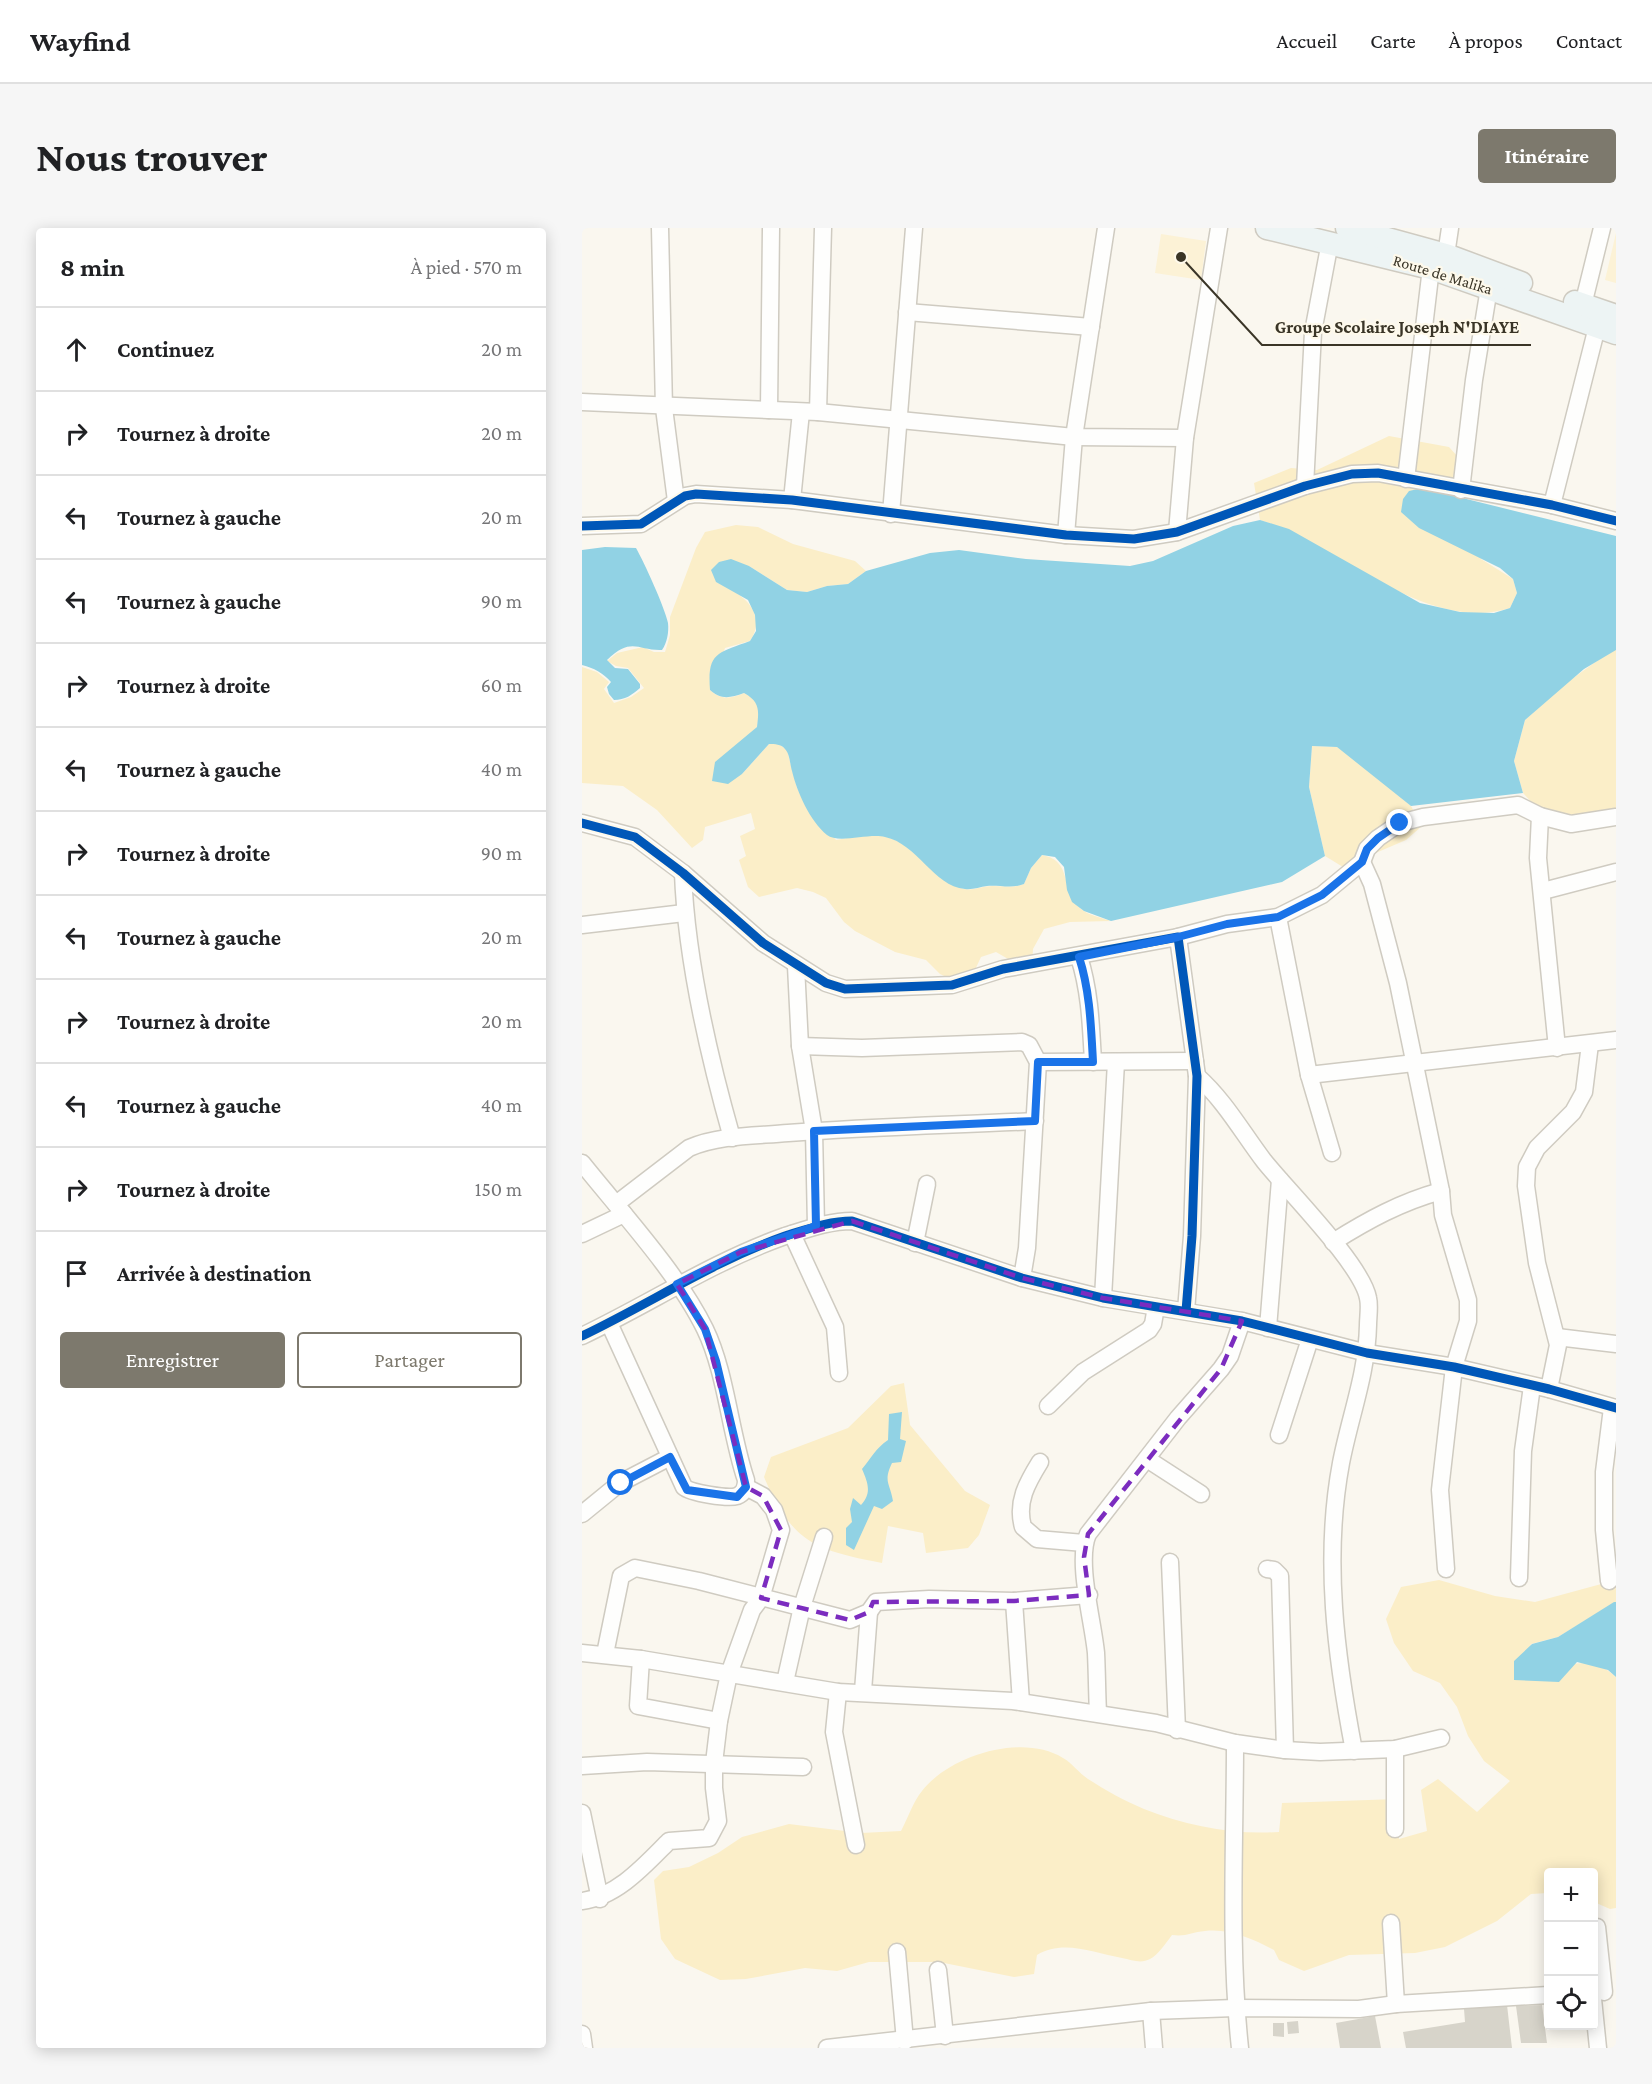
<!DOCTYPE html>
<html lang="fr">
<head>
<meta charset="utf-8">
<style>
	body { margin:0; font-family:"Crimson Pro",serif; background:#f6f6f6; color:#202124 }
	.controls { position:absolute; right:18px; bottom:18px; display:grid; overflow:hidden; border-radius:6px; box-shadow:0 3px 15px #0003 }
	.controls button { width:54px; height:54px; display:grid; place-items:center; padding:0; border:0; border-bottom:2px solid #e0e0e0; background:#fff; color:#202124; font:30px sans-serif }
	.stop { position:absolute; width:18px; height:18px; margin:-14px; border:4px solid #1a73e8; border-radius:50%; background:#fff }
	.stop.end { background:#1a73e8; border-color:#fff; box-shadow:0 2px 6px #0008 }
	.list { margin:0; padding:0; list-style:none }
	h2 { display:flex; justify-content:space-between; align-items:center; height:78px; margin:0; padding:0 24px; font-size:26px }
	h2 small { font-size:20px; font-weight:400; color:#757577 }
	.list li { display:grid; grid-template-columns:39px 1fr auto; gap:18px; align-items:center; box-sizing:border-box; height:84px; padding:0 24px; border-top:2px solid #e0e0e0 }
	.list b { display:block; font-size:22px; white-space:nowrap }
	.list em { font-size:20px; font-style:normal; color:#757577 }
	.actions { display:flex; gap:12px; padding:18px 24px }
	.actions a { flex:1; padding:14px 0; border:2px solid #7d796d; border-radius:6px; text-align:center; font-size:21px; color:#7d796d }
	.actions .main { background:#7d796d; color:#fff }
	.icon { flex:none; width:33px; height:33px; fill:none; stroke:currentColor; stroke-width:2; stroke-linecap:round; stroke-linejoin:round }
	.map { position:relative; flex:none; width:1034px; height:1820px; overflow:hidden; border-radius:6px }
	header { display:flex; align-items:center; gap:36px; box-sizing:border-box; height:84px; padding:0 30px; background:#fff; border-bottom:2px solid #e0e0e0 }
	header strong { font-size:28px }
	nav { display:flex; gap:33px; margin-inline-start:auto; font-size:21px }
	.intro { display:flex; align-items:center; justify-content:space-between; box-sizing:border-box; height:144px; padding:0 36px }
	h1 { margin:0; font-size:42px }
	.button { padding:15px 27px; border-radius:6px; background:#7d796d; color:#fff; font-size:21px; font-weight:700 }
	main { display:flex; gap:36px; padding:0 36px }
	aside { flex:1; background:#fff; border-radius:6px; box-shadow:0 3px 15px #0003 }
	.map>svg:first-child { display:block }
	.built { fill:#fcf2d6 }
	.green { fill:#fbeec8 }
	.water { fill:#91d2e4 }
	.building { fill:#d7d4ca }
	.lines { fill:none; stroke-linecap:round; stroke-linejoin:round }
	.minor-casing { stroke:#cfcbc1; stroke-width:19 }
	.secondary-casing { stroke:#cfcbc1; stroke-width:25 }
	.minor { stroke:#fefefd; stroke-width:16 }
	.secondary { stroke:#edf4f4; stroke-width:22 }
	.cycleway-casing { stroke:#fef9eb; stroke-width:13 }
	.cycleway { stroke:#0057b8; stroke-width:9 }
	.route { stroke:#1a73e8; stroke-width:8 }
	.marked { fill:none; stroke:#7b2cbf; stroke-width:4.5; stroke-dasharray:12 8; stroke-linejoin:round }
	.labels { text-anchor:middle; stroke-width:4.5; stroke-linejoin:round; paint-order:stroke }
	.street-label { font-size:16px; fill:#3a3527; stroke:#fef9eb }
	.leader { fill:none; stroke:#3a3527; stroke-width:2 }
	.callout-dot { fill:#3a3527; stroke:#fef9eb; stroke-width:2 }
	.callout-label { font-size:18px; text-anchor:middle; font-weight:bold; fill:#3a3527; stroke:#fef9eb; stroke-width:4.5; stroke-linejoin:round; paint-order:stroke }
</style>
</head>
<body>
<header>
<strong>Wayfind</strong>
<nav><a>Accueil</a><a>Carte</a><a>À propos</a><a>Contact</a></nav>
</header>
<div class="intro"><h1>Nous trouver</h1><a class="button">Itinéraire</a></div>
<main>
<aside>
<h2>8 min<small>À pied · 570 m</small></h2>
<ul class="list">
<li><svg class="icon" aria-label="ahead" viewBox="0 0 24 24"><path d="M12 20V5M6 11l6-6 6 6"/></svg><div><b>Continuez</b></div><em>20 m</em></li>
<li><svg class="icon" aria-label="right" viewBox="0 0 24 24"><path d="M7 20v-9h11M14 6l5 5-5 5"/></svg><div><b>Tournez à droite</b></div><em>20 m</em></li>
<li><svg class="icon" aria-label="left" viewBox="0 0 24 24"><path d="M17 20v-9H6M10 6l-5 5 5 5"/></svg><div><b>Tournez à gauche</b></div><em>20 m</em></li>
<li><svg class="icon" aria-label="left" viewBox="0 0 24 24"><path d="M17 20v-9H6M10 6l-5 5 5 5"/></svg><div><b>Tournez à gauche</b></div><em>90 m</em></li>
<li><svg class="icon" aria-label="right" viewBox="0 0 24 24"><path d="M7 20v-9h11M14 6l5 5-5 5"/></svg><div><b>Tournez à droite</b></div><em>60 m</em></li>
<li><svg class="icon" aria-label="left" viewBox="0 0 24 24"><path d="M17 20v-9H6M10 6l-5 5 5 5"/></svg><div><b>Tournez à gauche</b></div><em>40 m</em></li>
<li><svg class="icon" aria-label="right" viewBox="0 0 24 24"><path d="M7 20v-9h11M14 6l5 5-5 5"/></svg><div><b>Tournez à droite</b></div><em>90 m</em></li>
<li><svg class="icon" aria-label="left" viewBox="0 0 24 24"><path d="M17 20v-9H6M10 6l-5 5 5 5"/></svg><div><b>Tournez à gauche</b></div><em>20 m</em></li>
<li><svg class="icon" aria-label="right" viewBox="0 0 24 24"><path d="M7 20v-9h11M14 6l5 5-5 5"/></svg><div><b>Tournez à droite</b></div><em>20 m</em></li>
<li><svg class="icon" aria-label="left" viewBox="0 0 24 24"><path d="M17 20v-9H6M10 6l-5 5 5 5"/></svg><div><b>Tournez à gauche</b></div><em>40 m</em></li>
<li><svg class="icon" aria-label="right" viewBox="0 0 24 24"><path d="M7 20v-9h11M14 6l5 5-5 5"/></svg><div><b>Tournez à droite</b></div><em>150 m</em></li>
<li><svg class="icon" aria-label="arrive" viewBox="0 0 24 24"><path d="M6 21V4h12l-3 4 3 4H6"/></svg><div><b>Arrivée à destination</b></div></li>
</ul>
<div class="actions"><a class="main">Enregistrer</a><a>Partager</a></div>
</aside>
<div class="map">
<svg width="1034" height="1820" viewBox="0 0 1034 1820">
	<rect width="100%" height="100%" fill="#faf7ef"/>
	<!-- built -->
	<g class="built">
		<path d="M1034,5V55L1023,52Z"/>
		<path d="M579,6L624,13L619,52L573,45Z"/>
	</g>
	<!-- green -->
	<g class="green">
		<path d="M807,208L867,219L886,240L883,269L899,331L931,351L935,365L928,380C845,407 755,317 678,292L672,255L709,240L735,242Z"/>
		<path d="M154,297L176,299L211,316L273,333L284,343L266,356L245,358L225,364L205,362L167,338L134,354C159,364 187,385 168,413L143,420L128,462C139,472 148,471 162,465L173,471L178,480L175,499L166,509L160,546L187,516H197L205,522L215,560L222,573L254,612C270,609 289,604 305,609C336,618 351,652 382,661C390,663 401,658 410,658C421,658 431,660 442,656L449,640L460,627C493,633 476,665 502,683C509,688 521,690 529,693L488,694L462,701L451,721L450,740L438,738L414,724L399,729L385,759L358,746L344,732L313,724L273,703L262,694L244,670L231,664L215,660L177,669L166,659L157,632L164,628L158,608L173,601L169,585L123,599L121,612L110,620L75,582L41,558L0,555V439L15,444L27,454L22,461L32,475L49,469L62,460L46,440L34,438L25,433L35,425L61,419L72,424H83L88,407V389L114,320L123,304Z"/>
		<path d="M1030,422H1034V597L981,602L959,585L941,565L932,533L943,492L983,456Z"/>
		<path d="M730,518L755,519L789,543L829,578L840,598L824,612L761,639L743,628L727,559Z"/>
		<path d="M322,1155L328,1197L383,1263L408,1277L397,1307L386,1320L344,1325L341,1305L306,1298L300,1335C233,1322 210,1315 182,1249L189,1229L266,1200L309,1158Z"/>
		<path d="M857,1352L913,1368L953,1374L1034,1352V1374L976,1409L949,1416L932,1451C968,1454 998,1415 1034,1449V1680L1028,1681L1012,1674L1011,1644H966V1665L949,1666L915,1693L863,1719L833,1725L767,1727L722,1743L697,1732L692,1722C671,1711 647,1700 623,1703C610,1704 604,1709 590,1707C584,1715 576,1727 568,1731C559,1736 550,1732 540,1730C512,1725 481,1711 455,1727L452,1746L432,1749L357,1734H287L255,1743L223,1740L164,1751L138,1752L93,1731L79,1711L72,1652L81,1643L107,1639L136,1625L160,1609L207,1596L279,1605L319,1603C326,1590 331,1574 340,1563C368,1527 441,1505 481,1530C490,1535 497,1545 506,1551C523,1562 543,1573 562,1581C605,1598 651,1607 697,1604L700,1575L815,1571L817,1611L845,1603L839,1562L856,1551L895,1584L928,1553L902,1533L886,1508L875,1479L858,1455L831,1443L812,1415L804,1391L819,1359Z"/>
	</g>
	<!-- water -->
	<g class="water">
		<path d="M840,260L1034,308V422L1002,441L943,492L932,533L941,565L829,578L755,519L730,518L727,559L743,628L700,654L529,693L502,683L490,674L485,662L482,639L473,629L460,627L449,640L442,656C430,661 418,657 405,658C398,659 390,662 383,661C351,658 336,616 303,609C287,605 256,616 245,607C228,593 215,564 210,543C208,537 208,526 203,521C199,516 193,516 187,516L160,546L146,556L130,553L133,534L175,499C177,482 178,474 162,465C148,470 139,472 128,462C125,424 136,425 168,413L174,403L173,387L166,372L134,354L129,342L137,334L149,331L167,338L205,362L225,364L245,358L266,356L284,343L348,325L377,322L444,331L548,338L571,333L651,298L678,292L707,301L838,375L878,384L912,385L928,380L935,365L931,351L918,340L837,300L819,284L821,271L827,263Z"/>
		<path d="M23,319L54,320C62,334 83,380 86,395C87,404 85,415 80,422C56,423 50,408 25,432L33,440L46,441L58,456V460C50,467 43,472 32,472L27,466L25,459L29,454C21,445 12,440 0,437V322Z"/>
		<path d="M320,1184L318,1211L324,1213L319,1234L310,1235C301,1254 308,1255 311,1273L300,1281L292,1278L272,1322L264,1317V1300L270,1294L268,1281L271,1270L279,1277C290,1265 286,1255 280,1241C290,1229 293,1221 306,1212L307,1186Z"/>
		<path d="M1032,1374H1034V1449L1026,1442L995,1434L977,1454L932,1452V1433L950,1416L976,1409Z"/>
	</g>
	<!-- building -->
	<g class="building">
		<path d="M925,1777L930,1820H824L821,1804L883,1794L882,1781Z"/>
		<path d="M960,1777L965,1815H939L934,1778Z"/>
		<path d="M793,1788L799,1820H758L754,1795Z"/>
		<path d="M716,1793L717,1805L706,1806L705,1794Z"/>
		<path d="M691,1795H702V1809L691,1808Z"/>
	</g>
	<g class="lines">
		<defs>
			<g id="minor">
				<path d="M78,0L82,180L94,273"/>
				<path d="M864,27L868,0"/>
				<path d="M1001,77L1020,0"/>
				<path d="M325,84L509,99"/>
				<path d="M0,174L236,184L492,209L603,210"/>
				<path d="M187,182L189,0"/>
				<path d="M236,184L241,0"/>
				<path d="M824,251L849,40"/>
				<path d="M723,258L731,104L748,14"/>
				<path d="M879,262L892,152L907,60"/>
				<path d="M210,272L219,184"/>
				<path d="M970,277L1015,99"/>
				<path d="M309,286L332,0"/>
				<path d="M0,298L59,296L103,268L114,266L210,272L484,307L552,311L595,304L723,258L770,246L796,245L970,277L1034,293"/>
				<path d="M595,304L603,210L637,0"/>
				<path d="M484,307L492,209L524,0"/>
				<path d="M958,588L956,630L975,820"/>
				<path d="M0,595L53,609L101,645L181,715L244,755L263,761L370,757L421,741L596,709L615,848L610,1008L604,1083"/>
				<path d="M780,634L790,656L816,755L859,963L861,987L886,1072V1093L872,1139L858,1262L864,1341"/>
				<path d="M101,645C104,728 127,829 150,910"/>
				<path d="M961,663L1034,644"/>
				<path d="M696,689L727,847L750,925"/>
				<path d="M0,697L102,685"/>
				<path d="M596,709L645,696L696,689L740,667L780,634L785,621L796,610L818,595L841,589L936,577L958,588L989,596L1034,589"/>
				<path d="M497,729C508,763 509,798 511,834"/>
				<path d="M214,738L218,818L232,903L234,998"/>
				<path d="M218,818L280,820L440,814L447,817L456,834L445,1020L440,1050"/>
				<path d="M456,834L613,833"/>
				<path d="M727,847L1034,812"/>
				<path d="M615,848C643,873 660,904 682,933C706,963 780,1037 786,1070C788,1078 786,1089 786,1097C785,1146 768,1188 759,1235C741,1331 754,1429 772,1523"/>
				<path d="M0,935C40,985 95,1044 123,1101C144,1144 148,1205 164,1252C164,1258 163,1265 155,1268C146,1271 109,1265 102,1259L27,1095"/>
				<path d="M34,976L107,920C137,907 173,908 206,905C288,899 371,897 453,893"/>
				<path d="M0,1006L42,986"/>
				<path d="M210,1006L253,1099L257,1145"/>
				<path d="M751,1014C786,992 819,974 859,963"/>
				<path d="M333,1015L345,956"/>
				<path d="M521,1070L534,834"/>
				<path d="M686,1100L698,952"/>
				<path d="M0,1108C69,1075 130,1034 203,1008C226,1001 247,993 270,993L440,1050L521,1070L660,1093L785,1125L872,1139L967,1161L1034,1180"/>
				<path d="M975,1109L1034,1116"/>
				<path d="M967,1161L976,1117L955,1035L944,958L945,939L955,920L991,884L1002,864L1008,816"/>
				<path d="M466,1178L501,1144L567,1102L571,1096L574,1079"/>
				<path d="M697,1207L728,1111"/>
				<path d="M565,1231L619,1266"/>
				<path d="M458,1234C445,1255 434,1274 441,1299L455,1311L502,1315"/>
				<path d="M0,1286L38,1255L88,1229"/>
				<path d="M588,1334L595,1502"/>
				<path d="M685,1341L692,1342L698,1348L703,1522"/>
				<path d="M937,1350L941,1223L950,1158"/>
				<path d="M1027,1353L1022,1302V1244L1030,1180"/>
				<path d="M432,1373L439,1474"/>
				<path d="M0,1425L59,1431L256,1464L431,1473L574,1495L653,1515L703,1522L738,1524L813,1521L859,1510"/>
				<path d="M23,1426L39,1348L53,1340L117,1353L268,1392L287,1384L294,1374L347,1371L432,1373L507,1367"/>
				<path d="M59,1431L56,1478L137,1493"/>
				<path d="M203,1454L220,1379L242,1309"/>
				<path d="M281,1463L287,1384"/>
				<path d="M256,1464L252,1504L274,1617"/>
				<path d="M516,1485C515,1465 515,1445 514,1425C511,1393 494,1333 506,1306L596,1190L639,1141L648,1128L660,1093"/>
				<path d="M653,1515C653,1617 647,1718 658,1820"/>
				<path d="M0,1538L65,1534L221,1539"/>
				<path d="M0,1585L18,1671"/>
				<path d="M813,1601V1521"/>
				<path d="M0,1673C35,1669 63,1637 87,1613L127,1610L136,1593L132,1560V1535L137,1493L147,1446L170,1382L179,1370L199,1302L192,1282L181,1268L164,1259"/>
				<path d="M809,1695L814,1776"/>
				<path d="M1015,1699L1022,1764"/>
				<path d="M315,1724L323,1813"/>
				<path d="M356,1742L363,1808"/>
				<path d="M1011,1771L1016,1820"/>
				<path d="M569,1783L572,1820"/>
				<path d="M0,1806L2,1820"/>
				<path d="M245,1820L569,1783L653,1780L777,1781L814,1776L966,1767"/>
			</g>
			<g id="secondary">
				<path d="M685,0L849,40L1034,105"/>
				<path d="M765,0L864,27L939,55"/>
				<path d="M993,74L1034,88"/>
			</g>
		</defs>
		<!-- minor casing -->
		<use href="#minor" class="minor-casing"/>
		<!-- secondary casing -->
		<use href="#secondary" class="secondary-casing"/>
		<!-- minor -->
		<use href="#minor" class="minor"/>
		<!-- secondary -->
		<use href="#secondary" class="secondary"/>
		<defs>
			<g id="cycleway">
				<path d="M0,298L59,296L103,268L114,266L210,272L484,307L552,311L595,304L723,258L770,246L796,245L970,277L1034,293"/>
				<path d="M0,595L53,609L101,645L181,715L244,755L263,761L370,757L421,741L596,709L615,848L610,1008L604,1083"/>
				<path d="M0,1108C69,1075 130,1034 203,1008C226,1001 247,993 270,993L440,1050L521,1070L660,1093L785,1125L872,1139L967,1161L1034,1180"/>
			</g>
		</defs>
		<!-- cycleway casing -->
		<use href="#cycleway" class="cycleway-casing"/>
		<!-- cycleway -->
		<use href="#cycleway" class="cycleway"/>
	</g>
	<g class="lines">
		<!-- route -->
		<path class="route" d="M39,1255L88,1229L105,1262L155,1269L164,1259L134,1133L123,1101L95,1056L159,1024L234,998L232,903L453,893L456,834H511C509,798 508,763 497,729L596,709L645,696L696,689L740,667L780,634L785,621L796,610L818,595"/>
	</g>
	<!-- marked area -->
	<path class="marked" d="M270,993L440,1050L521,1070L660,1093L639,1141L506,1306L502,1329L507,1367L432,1373L291,1374L287,1384L268,1392L179,1370L199,1302L181,1268L164,1259L123,1101L95,1056L159,1024Z"/>
	<g class="labels">
		<!-- street labels -->
		<g class="street-label">
			<text transform="translate(861 46) rotate(17)" y="6">Route de Malika</text>
		</g>
	</g>
	<!-- callouts -->
	<path class="leader" d="M599 29L680 117H949"/>
	<circle class="callout-dot" cx="599" cy="29" r="6"/>
	<g class="callout-label">
		<text x="815" y="105">Groupe Scolaire Joseph N'DIAYE</text>
	</g>
</svg>
<div class="controls">
<button>+</button>
<button>−</button>
<button><svg class="icon" aria-label="locate" viewBox="0 0 24 24"><circle cx="12" cy="12" r="6"/><path d="M12 2v4M12 18v4M2 12h4M18 12h4"/></svg></button>
</div>
<div class="stop" style="left:39px;top:1255px"></div>
<div class="stop end" style="left:818px;top:595px"></div>
</div>
</main>
</body>
</html>
